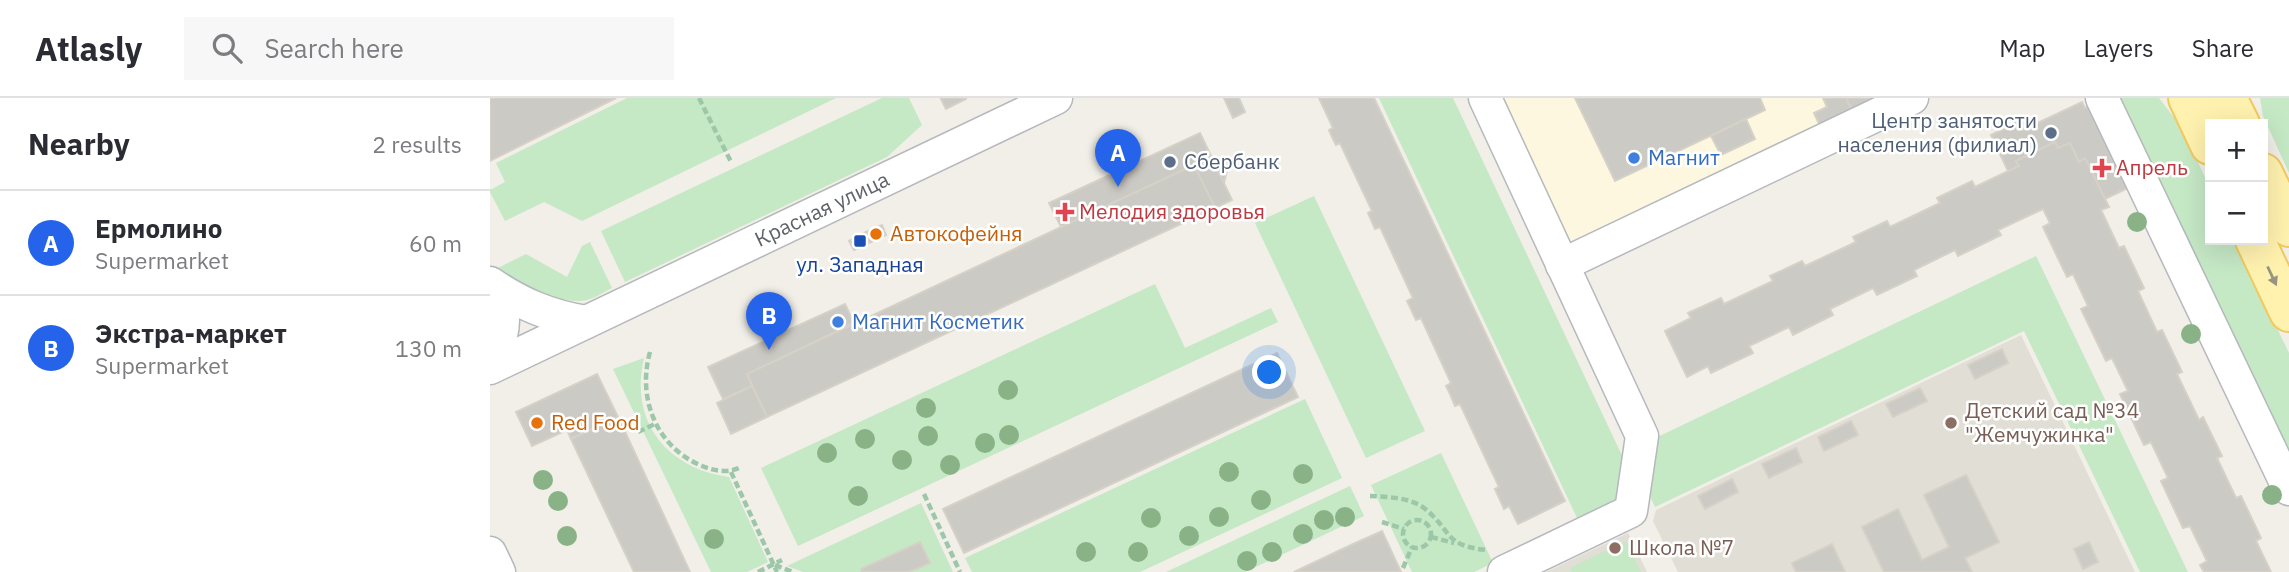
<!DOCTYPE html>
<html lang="en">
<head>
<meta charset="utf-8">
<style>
	body { margin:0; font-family:"IBM Plex Sans",sans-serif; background:#f7f7f7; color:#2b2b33 }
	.controls { position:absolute; right:21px; top:21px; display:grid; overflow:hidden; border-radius:0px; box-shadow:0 7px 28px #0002 }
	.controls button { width:63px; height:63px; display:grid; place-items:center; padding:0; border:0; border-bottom:2px solid #e1e1e2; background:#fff; color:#2b2b33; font:35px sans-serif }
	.you { position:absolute; left:780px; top:275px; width:24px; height:24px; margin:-18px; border:5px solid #fff; border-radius:50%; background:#1a73e8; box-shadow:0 0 0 10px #1a73e833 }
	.badge { display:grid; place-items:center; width:46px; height:46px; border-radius:50%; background:#2563eb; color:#fff; font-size:23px; font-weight:700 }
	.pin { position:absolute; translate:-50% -58px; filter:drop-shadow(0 2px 4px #0008) }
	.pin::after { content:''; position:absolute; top:37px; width:24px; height:21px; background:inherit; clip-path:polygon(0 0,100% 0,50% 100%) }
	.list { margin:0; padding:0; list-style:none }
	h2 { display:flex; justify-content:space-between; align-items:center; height:91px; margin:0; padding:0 28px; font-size:30px }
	h2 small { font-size:23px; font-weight:400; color:#7c7c81 }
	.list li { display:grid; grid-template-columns:46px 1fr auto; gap:21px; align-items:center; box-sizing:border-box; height:105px; padding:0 28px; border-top:2px solid #e1e1e2 }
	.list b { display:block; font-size:26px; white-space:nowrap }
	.list p { margin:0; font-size:23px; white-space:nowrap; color:#7c7c81 }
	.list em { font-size:23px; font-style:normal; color:#7c7c81 }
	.icon { flex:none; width:38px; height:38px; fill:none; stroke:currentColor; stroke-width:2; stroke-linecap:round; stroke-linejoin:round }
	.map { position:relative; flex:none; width:1799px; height:474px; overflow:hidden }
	header { display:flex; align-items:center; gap:42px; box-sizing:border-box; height:98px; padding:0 35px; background:#fff; border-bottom:2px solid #e1e1e2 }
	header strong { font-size:33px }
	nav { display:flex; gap:38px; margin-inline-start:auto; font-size:24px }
	.search { width:490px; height:63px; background:#f7f7f7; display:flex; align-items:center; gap:18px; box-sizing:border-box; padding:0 24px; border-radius:0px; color:#7c7c81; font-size:26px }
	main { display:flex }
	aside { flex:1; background:#fff }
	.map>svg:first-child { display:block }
	.commercial { fill:#fef7e0 }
	.education { fill:#e1ded6 }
	.green { fill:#c5e8c5 }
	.building { fill:#cccac5; stroke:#d6d1c6; stroke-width:2 }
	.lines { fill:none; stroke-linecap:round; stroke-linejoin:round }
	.minor-casing { stroke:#b5b8bc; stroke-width:35 }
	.major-casing { stroke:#f2c960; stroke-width:42 }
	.path { stroke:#9cc7a9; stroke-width:4.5; stroke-dasharray:7 3.5; stroke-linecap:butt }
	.minor { stroke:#fff; stroke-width:32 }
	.major { stroke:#fff2af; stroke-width:38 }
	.tree { fill:#89b387 }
	.oneway { fill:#979581 }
	.service-dot { fill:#5c6f8a; stroke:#fff; stroke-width:2.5 }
	.shop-dot { fill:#3f7fe0; stroke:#fff; stroke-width:2.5 }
	.health-dot { fill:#e0444e; stroke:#fff; stroke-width:2.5 }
	.food-dot { fill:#e8710a; stroke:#fff; stroke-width:2.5 }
	.transit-dot { fill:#1a4fb4; stroke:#fff; stroke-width:2.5 }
	.education-dot { fill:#8d6e63; stroke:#fff; stroke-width:2.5 }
	.labels { text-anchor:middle; stroke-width:5; stroke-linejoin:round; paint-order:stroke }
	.service-label { font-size:21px; fill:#4e5e75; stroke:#fff; text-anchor:end }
	.shop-label { font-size:21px; fill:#366cbe; stroke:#fff; text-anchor:start }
	.health-label { font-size:21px; fill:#be3a42; stroke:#fff; text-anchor:start }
	.street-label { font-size:21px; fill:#5f6368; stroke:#fff }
	.food-label { font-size:21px; fill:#c56008; stroke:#fff; text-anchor:start }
	.transit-label { font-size:21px; fill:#164399; stroke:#fff }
	.education-label { font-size:21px; fill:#785e54; stroke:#fff; text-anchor:start }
</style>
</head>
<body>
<header>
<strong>Atlasly</strong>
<div class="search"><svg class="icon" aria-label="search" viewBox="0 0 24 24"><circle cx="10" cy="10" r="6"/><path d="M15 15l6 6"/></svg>Search here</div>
<nav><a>Map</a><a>Layers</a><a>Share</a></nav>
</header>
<main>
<aside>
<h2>Nearby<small>2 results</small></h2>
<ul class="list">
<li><span class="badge">A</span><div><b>Ермолино</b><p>Supermarket</p></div><em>60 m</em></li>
<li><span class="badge">B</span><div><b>Экстра-маркет</b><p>Supermarket</p></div><em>130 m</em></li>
</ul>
</aside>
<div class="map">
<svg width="1799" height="474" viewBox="0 0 1799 474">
	<rect width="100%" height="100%" fill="#f1efe8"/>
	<!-- commercial -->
	<path class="commercial" d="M1011,0H1441L1089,165Z"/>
	<!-- education -->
	<g class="education">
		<path d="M1531,237L1645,474H1188L1163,423L1166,412Z"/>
		<path d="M1138,435L1157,474H1056Z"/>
	</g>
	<!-- green -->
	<g class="green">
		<path d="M137,0H346L92,123L54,104L15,123L0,94V92L15,84L6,65Z"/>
		<path d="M392,0H419L432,27L397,59L135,184L111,133Z"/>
		<path d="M889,0H963L1136,366L1127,404L1088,422Z"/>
		<path d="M1629,0H1669L1692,30L1720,90V142H1745L1799,255V363Z"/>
		<path d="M1770,0H1799V75L1773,18Z"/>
		<path d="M824,98L935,333L876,360L765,125Z"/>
		<path d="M100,144L122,190C114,194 105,200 97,202C69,208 27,184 4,172L36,156L77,179L92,148Z"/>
		<path d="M1546,158L1698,474H1650L1534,233L1165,409L1152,381L1157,344Z"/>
		<path d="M665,186L695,250L781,210L788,224L308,448L271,370Z"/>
		<path d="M154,260C139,323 176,370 239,379L278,464L257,474H221L123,271Z"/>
		<path d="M815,301L852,380L650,474H482L475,460Z"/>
		<path d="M951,355L1003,465L984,474H922L881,387Z"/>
		<path d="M860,388L874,418L755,474H676Z"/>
		<path d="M431,405L463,474H313L297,468Z"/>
		<path d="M1136,443L1151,474H1082L1080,470Z"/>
	</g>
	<!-- building -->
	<g class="building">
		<path d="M0,0H126L0,63Z"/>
		<path d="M454,0H476V1L456,11L451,1Z"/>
		<path d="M734,0H749L755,14L743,20Z"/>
		<path d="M829,0H884L1075,403L1028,426L1019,408L1014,411L1005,391L1009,389L970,306L965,308L960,296L956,288L961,285L931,220L926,222L917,203L923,200L890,129L885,131L878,115L882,113L850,45L846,47L842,39L839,32L843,30Z"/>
		<path d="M1085,0H1270L1275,12L1125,83Z"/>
		<path d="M1333,0H1356L1363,14L1331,30L1324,15L1337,9Z"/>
		<path d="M1356,0H1393L1363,14Z"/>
		<path d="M1592,4L1595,10L1599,8L1638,90L1615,101L1595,60L1589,64L1580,45L1568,50L1565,44L1526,63L1529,68L1518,73L1501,37L1529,23L1533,32Z"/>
		<path d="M1256,21L1265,41L1231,57L1221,38Z"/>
		<path d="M710,35L742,102L725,110L704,67L571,129L559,105Z"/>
		<path d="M1565,44L1568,50L1580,45L1589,64L1595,60L1619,109L1611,112L1629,150L1634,148L1654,190L1648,193L1667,234L1672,232L1692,274L1687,276L1709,322L1713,319L1732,358L1727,360L1746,400L1751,398L1771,440L1766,443L1781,474H1714L1710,467L1717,463L1700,428L1693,430L1671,383L1678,380L1661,344L1654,347L1630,296L1638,293L1622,260L1616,263L1591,211L1598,208L1583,176L1577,179L1553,129L1560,125L1553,111L1508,132L1511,137L1468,158L1465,152L1424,172L1427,178L1387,197L1383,190L1340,211L1343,217L1303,237L1299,229L1259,248L1263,255L1221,275L1218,268L1197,279L1175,233L1201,220L1198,215L1231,200L1234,206L1283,183L1280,178L1312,163L1315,168L1366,144L1363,139L1397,123L1400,129L1450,105L1447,100L1482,83L1485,89L1529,68L1526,63Z"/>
		<path d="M722,59L739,65L734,85Z"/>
		<path d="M704,67L725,110L277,319L257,276Z"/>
		<path d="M392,127L396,137L381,144L376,134Z"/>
		<path d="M376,134L381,144L364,152L359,143Z"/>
		<path d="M355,206L364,225L257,276L262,288L233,301L218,269Z"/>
		<path d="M1512,251L1518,265L1485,281L1478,267Z"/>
		<path d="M787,255L808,299L474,455L453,411Z"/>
		<path d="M107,276L128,319L81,341L77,332L42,348L26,314Z"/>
		<path d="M262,288L277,319L241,336L227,305Z"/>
		<path d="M1430,290L1437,303L1403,319L1396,306Z"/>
		<path d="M128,319L137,338L200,474H144L81,341Z"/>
		<path d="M1361,323L1368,337L1334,353L1328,339Z"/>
		<path d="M1306,350L1312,364L1279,380L1272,366Z"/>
		<path d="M1476,377L1509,444L1475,460L1482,474H1394L1372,429L1408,411L1432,462L1459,449L1434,397Z"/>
		<path d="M1242,381L1248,394L1215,411L1208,398Z"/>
		<path d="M892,433L911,474H804L861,447Z"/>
		<path d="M430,444L440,465L419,474H372L371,471Z"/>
		<path d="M1599,444L1608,464L1593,471L1584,451Z"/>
		<path d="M1342,446L1355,474H1306L1302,465Z"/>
	</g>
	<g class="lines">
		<defs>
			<g id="minor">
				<path d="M995,0L1152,338L1141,413L1014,474"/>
				<path d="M1612,0L1799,391"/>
				<path d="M1072,167L1422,0"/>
				<path d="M0,185C31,206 59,218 96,224"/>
				<path d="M0,261C17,235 18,212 1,186"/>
				<path id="s1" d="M0,270L566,0"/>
				<path d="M0,455L9,474"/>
			</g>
			<g id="major">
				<path d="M1698,0L1720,47"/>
				<path d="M1737,0L1750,26"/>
				<path d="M1773,75L1799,129"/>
				<path d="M1765,142L1799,214"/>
			</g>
		</defs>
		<!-- minor casing -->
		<use href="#minor" class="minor-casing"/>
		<!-- major casing -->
		<use href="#major" class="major-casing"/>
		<!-- path -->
		<g class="path">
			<path d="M209,0L241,64"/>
			<path d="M160,254C147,300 166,349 212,368C224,373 237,375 249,370"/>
			<path d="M148,334L165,326"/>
			<path d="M241,374L287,474"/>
			<path d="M434,396L470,474"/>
			<path d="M880,398C897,399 919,399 934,410C962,432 953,448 997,452"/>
			<circle cx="927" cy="436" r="14"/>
			<path d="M892,424L914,431"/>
			<path d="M941,439L964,445"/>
			<path d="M285,467L303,474"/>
			<path d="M913,470L922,449"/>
			<path d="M268,474L292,462"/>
		</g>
		<!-- minor -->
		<use href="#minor" class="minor"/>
		<!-- major -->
		<use href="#major" class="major"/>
	</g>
	<!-- trees -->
	<g class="tree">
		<circle cx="1647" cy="124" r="10"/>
		<circle cx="1701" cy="236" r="10"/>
		<circle cx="518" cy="292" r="10"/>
		<circle cx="436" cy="310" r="10"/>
		<circle cx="519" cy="337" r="10"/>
		<circle cx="438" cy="338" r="10"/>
		<circle cx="375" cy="341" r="10"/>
		<circle cx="495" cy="345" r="10"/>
		<circle cx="337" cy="355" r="10"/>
		<circle cx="412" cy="362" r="10"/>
		<circle cx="460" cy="367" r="10"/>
		<circle cx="739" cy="374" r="10"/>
		<circle cx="813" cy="376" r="10"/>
		<circle cx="53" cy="382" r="10"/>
		<circle cx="1782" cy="397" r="10"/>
		<circle cx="368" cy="398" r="10"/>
		<circle cx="771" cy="402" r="10"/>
		<circle cx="68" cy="403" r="10"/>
		<circle cx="729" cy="419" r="10"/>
		<circle cx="855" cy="419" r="10"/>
		<circle cx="661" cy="420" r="10"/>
		<circle cx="834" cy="422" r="10"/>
		<circle cx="813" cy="436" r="10"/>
		<circle cx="77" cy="438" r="10"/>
		<circle cx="699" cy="438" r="10"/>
		<circle cx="224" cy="441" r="10"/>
		<circle cx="596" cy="454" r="10"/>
		<circle cx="648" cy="454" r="10"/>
		<circle cx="782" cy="454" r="10"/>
		<circle cx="757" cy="463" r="10"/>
	</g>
	<!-- one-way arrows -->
	<defs><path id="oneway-solid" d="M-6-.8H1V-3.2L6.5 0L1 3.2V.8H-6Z" transform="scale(1.75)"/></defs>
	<use class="oneway" href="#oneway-solid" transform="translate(1782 178) rotate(65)"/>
	<!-- markers -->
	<g class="service-dot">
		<circle cx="1561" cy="35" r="7"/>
		<circle cx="680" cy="64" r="7"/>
	</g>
	<g class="shop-dot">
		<circle cx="1144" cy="60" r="7"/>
		<circle cx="348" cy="224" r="7"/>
	</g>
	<g class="health-dot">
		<path d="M1608.5 59.5h7v7h7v7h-7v7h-7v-7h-7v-7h7z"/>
		<path d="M571.5 103.5h7v7h7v7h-7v7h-7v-7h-7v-7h7z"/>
	</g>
	<g class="food-dot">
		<circle cx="386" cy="136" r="7"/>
		<circle cx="47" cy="325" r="7"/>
	</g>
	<rect class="transit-dot" x="363" y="136" width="14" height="14" rx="3.5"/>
	<g class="education-dot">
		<circle cx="1461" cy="325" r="7"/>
		<circle cx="1125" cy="450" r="7"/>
	</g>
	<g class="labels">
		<!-- service labels -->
		<g class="service-label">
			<text x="1547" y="30">Центр занятости<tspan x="1547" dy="24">населения (филиал)</tspan></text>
			<text x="694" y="71" text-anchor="start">Сбербанк</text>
		</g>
		<!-- shop labels -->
		<g class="shop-label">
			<text x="1158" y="67">Магнит</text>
			<text x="362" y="231">Магнит Косметик</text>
		</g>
		<!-- health labels -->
		<g class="health-label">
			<text x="1626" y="77">Апрель</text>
			<text x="589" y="121">Мелодия здоровья</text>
		</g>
		<!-- street labels -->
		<g class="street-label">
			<text dy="7" stroke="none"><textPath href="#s1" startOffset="368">Красная улица</textPath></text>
		</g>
		<!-- food labels -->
		<g class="food-label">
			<text x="400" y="143">Автокофейня</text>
			<text x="61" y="332">Red Food</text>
		</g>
		<!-- transit labels -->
		<g class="transit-label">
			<text x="370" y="174">ул. Западная</text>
		</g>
		<!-- education labels -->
		<g class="education-label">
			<text x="1475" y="320">Детский сад №34<tspan x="1475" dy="24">"Жемчужинка"</tspan></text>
			<text x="1139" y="457">Школа №7</text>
		</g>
	</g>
</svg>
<div class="controls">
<button>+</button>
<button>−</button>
</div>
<div class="you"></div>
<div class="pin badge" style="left:628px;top:89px">A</div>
<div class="pin badge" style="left:279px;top:252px">B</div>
</div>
</main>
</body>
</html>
